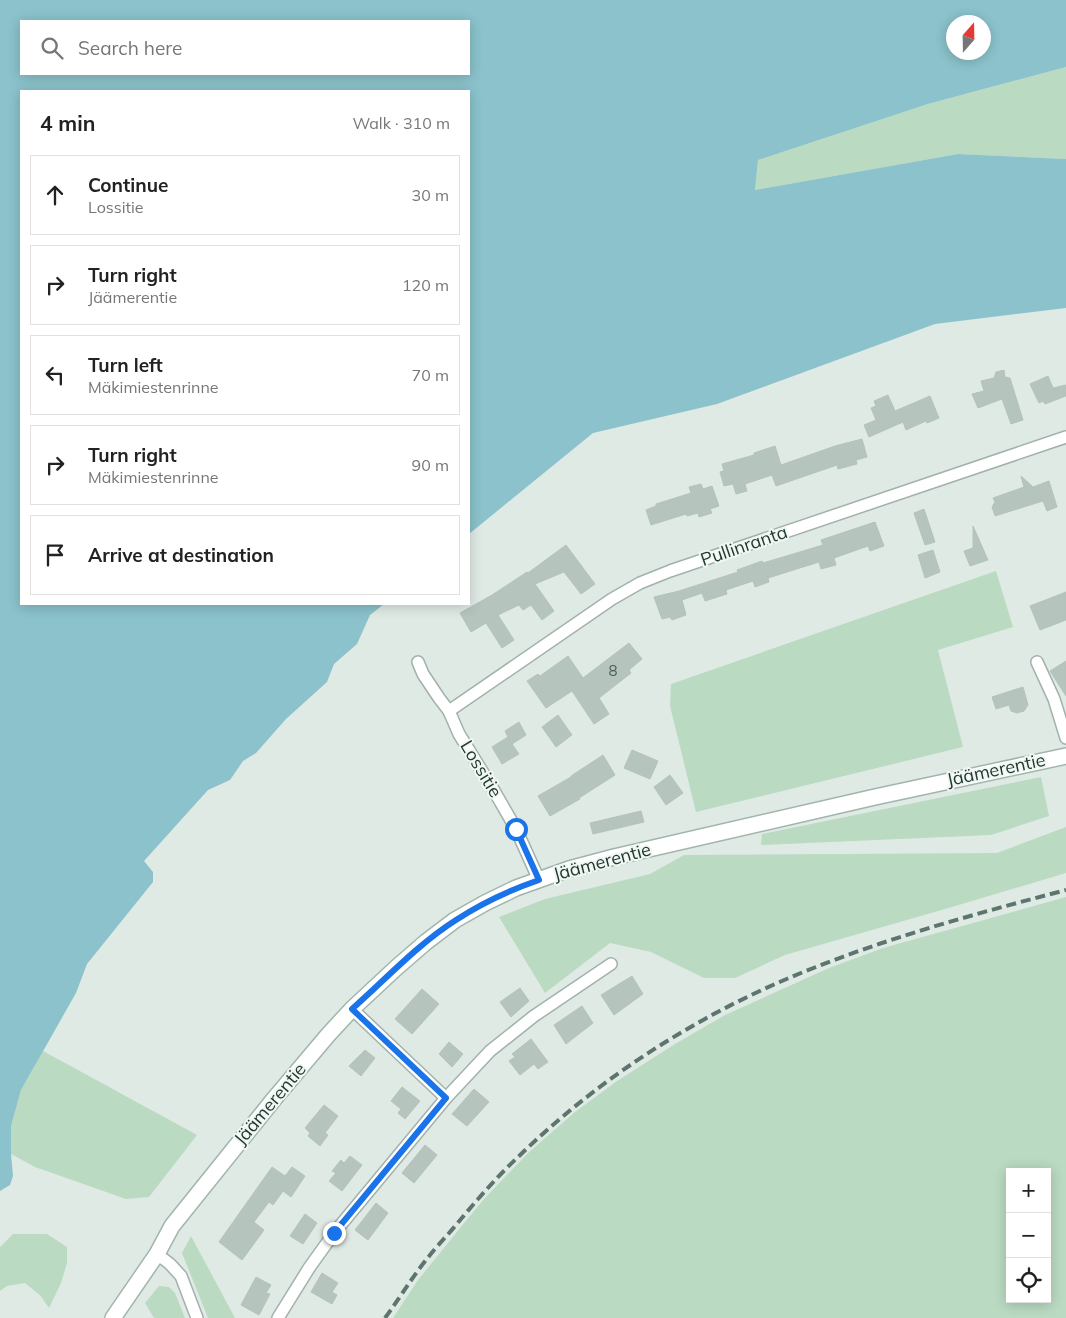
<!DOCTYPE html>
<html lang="en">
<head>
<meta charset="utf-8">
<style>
	body { margin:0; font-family:Mulish,sans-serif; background:#f6f6f6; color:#222 }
	.controls { position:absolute; right:15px; bottom:15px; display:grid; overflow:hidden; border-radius:0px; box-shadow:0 2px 12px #0003 }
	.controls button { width:45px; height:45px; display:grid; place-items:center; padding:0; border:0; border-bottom:1px solid #e0e0e0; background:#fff; color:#222; font:25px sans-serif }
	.compass { position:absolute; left:946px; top:15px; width:45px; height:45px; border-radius:50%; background:#fff; box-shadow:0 2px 12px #0003; rotate:20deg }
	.stop { position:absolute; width:15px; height:15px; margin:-11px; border:4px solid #1a73e8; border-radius:50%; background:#fff }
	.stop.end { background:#1a73e8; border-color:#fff; box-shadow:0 1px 5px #0008 }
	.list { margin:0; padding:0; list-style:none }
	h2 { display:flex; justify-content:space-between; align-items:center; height:65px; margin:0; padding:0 20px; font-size:21px }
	h2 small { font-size:16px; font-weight:400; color:#767676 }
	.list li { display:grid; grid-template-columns:32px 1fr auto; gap:15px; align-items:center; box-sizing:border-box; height:80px; margin:0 10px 10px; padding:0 10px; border:1px solid #e0e0e0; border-radius:0px }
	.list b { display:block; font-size:19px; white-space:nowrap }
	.list p { margin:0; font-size:16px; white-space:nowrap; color:#767676 }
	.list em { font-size:16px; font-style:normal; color:#767676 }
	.icon { flex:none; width:28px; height:28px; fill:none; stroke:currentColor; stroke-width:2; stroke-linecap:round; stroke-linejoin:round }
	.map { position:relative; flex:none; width:1066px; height:1318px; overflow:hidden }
	.search { position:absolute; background:#fff; box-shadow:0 2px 12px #0003; left:20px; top:20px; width:450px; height:55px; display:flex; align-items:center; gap:12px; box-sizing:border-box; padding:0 18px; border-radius:0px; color:#767676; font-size:19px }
	.panel { position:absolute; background:#fff; box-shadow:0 2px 12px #0003; left:20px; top:90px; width:450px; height:515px; border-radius:0px }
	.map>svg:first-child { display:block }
	.green { fill:#badac2; fill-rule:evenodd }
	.water { fill:#8bc2cb; fill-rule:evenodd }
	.building { fill:#b6c4be; stroke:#b3c3bc }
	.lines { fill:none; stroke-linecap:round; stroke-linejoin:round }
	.minor-casing { stroke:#a3b1ac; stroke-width:14 }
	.secondary-casing { stroke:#a0b5ad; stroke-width:18 }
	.minor { stroke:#fff; stroke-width:11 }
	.secondary { stroke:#fff; stroke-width:15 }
	.rail { stroke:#5c756e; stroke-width:4; stroke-dasharray:10 5; stroke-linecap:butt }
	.route { stroke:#1a73e8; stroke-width:6 }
	.labels { text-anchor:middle; stroke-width:4; stroke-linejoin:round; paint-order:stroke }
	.number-label { font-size:15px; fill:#475c55 }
	.street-label { font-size:18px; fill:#223932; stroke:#f0f7f3 }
</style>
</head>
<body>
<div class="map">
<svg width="1066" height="1318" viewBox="0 0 1066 1318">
	<rect width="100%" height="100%" fill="#e0eae5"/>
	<!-- green -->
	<g class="green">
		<path d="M1066,67V159L958,154L755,190L758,160L928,104Z"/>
		<path d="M996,571L1013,627L938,650L963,747L696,812L670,706L671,684Z"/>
		<path d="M1041,777L1049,816L991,835L761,845L762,834Z"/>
		<path d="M1066,827V873L952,907L785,955L735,978H704L651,952L610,943L545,993L499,917L545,899L650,874L684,855L997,853Z"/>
		<path d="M1066,897V1318H393L418,1280L465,1222L484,1199L528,1153L575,1112L617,1081L675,1044L725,1015L829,968L883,948ZM1010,1172H1047V1299H1010Z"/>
		<path d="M43,1051L197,1135L149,1197L126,1199L35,1167L11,1154V1126L21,1090Z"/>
		<path d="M13,1234H47L67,1247V1263L61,1283L49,1308L40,1295L25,1283L7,1286L0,1291V1247Z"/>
		<path d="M191,1236L235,1318H208L182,1253Z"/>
		<path d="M159,1286L169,1287L175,1293L185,1318H154L145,1303Z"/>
	</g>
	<!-- water -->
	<path class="water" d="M0,0H1066V67L928,104L758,160L755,190L958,154L1066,159V308L935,324L717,404L593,433L469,534V91H21V604H384L370,615L357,644L334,664L327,682L286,719L256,753L243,761L230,780L208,790L144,861L153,872V882L87,964L76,993L21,1090L11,1126V1154L13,1176L10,1185L0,1191ZM21,21H469V74H21ZM954,22H984V52H954Z"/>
	<!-- building -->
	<g class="building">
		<path d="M1004,370L1005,377L1010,378L1023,420L1011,424L1002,399L978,408L972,394L984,391L981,381L994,378L996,372Z"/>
		<path d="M1048,376L1053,388L1066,385V396L1045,404L1043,401L1039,403L1030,384Z"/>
		<path d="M888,395L895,411L930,396L939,418L927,423L926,421L906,430L903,422L869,437L864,425L876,420L871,408L876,406L874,401Z"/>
		<path d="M862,439L867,457L856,460L857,464L838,469L837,465L776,486L772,475L745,484L747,491L736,494L733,484L724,486L720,472L724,471L722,464L754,455V453L775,446L781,465L835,446Z"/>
		<path d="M1021,476L1033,487L1049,481L1057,507L1047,511L1043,501L995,516L992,507L995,502L993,498L1024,487Z"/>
		<path d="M701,484L703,489L712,486L719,506L710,509L712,513L699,517L698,513L687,516L686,514L651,525L646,510L656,506V504L691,493L689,487Z"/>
		<path d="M924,509L935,542L925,545L914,513Z"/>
		<path d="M875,522L884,546L870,551L868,546L834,558L836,565L821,569L819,562L768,578L769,582L755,587L753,581L726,590L727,594L705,601L702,593L682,600L686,615L672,620L670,617L662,619L654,597L679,591L738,572L737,570L762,561L763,563L823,545L821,540Z"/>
		<path d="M973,526L988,560L970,566L964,551L973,548Z"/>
		<path d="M566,545L595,584L581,594L564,572L535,584L554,611L542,620L531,605L523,610L519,605L498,615L514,640L502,648L486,623L471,632L460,613L492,595L527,572L528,573Z"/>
		<path d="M933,550L940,572L925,578L918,555Z"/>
		<path d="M1066,592V620L1040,630L1030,606Z"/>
		<path d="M629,643L642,659L629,670L631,673L599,698L609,714L594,724L572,691L546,708L527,681L538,674L540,676L568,656L583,678Z"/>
		<path d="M1066,661V696L1050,671Z"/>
		<path d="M1023,687L1028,705L1024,711L1017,713L1011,711L1009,705L996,709L992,697Z"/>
		<path d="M558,715L572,735L556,747L542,727Z"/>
		<path d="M519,722L526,735L512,744L519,754L502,764L492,747L508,737L505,731Z"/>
		<path d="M632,750L658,761L650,779L624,768Z"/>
		<path d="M603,755L615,775L579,798L580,799L550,816L538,796L571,777V776Z"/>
		<path d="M670,775L683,793L666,805L654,787Z"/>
		<path d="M641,811L644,822L593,834L590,823Z"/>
		<path d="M632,976L643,994L614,1015L601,995Z"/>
		<path d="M520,988L529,1001L511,1017L500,1002Z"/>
		<path d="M422,989L439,1004L412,1034L395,1019Z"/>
		<path d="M582,1006L593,1023L566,1044L554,1025Z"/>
		<path d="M531,1039L548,1062L538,1069L534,1064L520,1075L509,1061L515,1057L512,1054Z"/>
		<path d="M449,1042L463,1054L452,1067L439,1054Z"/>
		<path d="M365,1050L375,1058L361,1076L349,1066Z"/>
		<path d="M402,1087L420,1101L405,1119L398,1113L401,1109L391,1101Z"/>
		<path d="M474,1089L489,1102L467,1126L452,1114Z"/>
		<path d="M324,1105L338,1116L325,1133L328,1135L320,1146L308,1136L310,1133L305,1128Z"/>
		<path d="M425,1145L437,1155L414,1183L402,1173Z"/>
		<path d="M350,1156L362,1165L342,1191L329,1181L336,1173L332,1171L341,1160L344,1163Z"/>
		<path d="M272,1167L285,1176L292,1167L305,1176L291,1197L283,1191L273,1205L269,1202L254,1222L264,1230L242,1260L219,1242Z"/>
		<path d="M376,1203L388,1213L368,1240L355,1230Z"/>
		<path d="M305,1214L317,1223L303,1244L290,1236Z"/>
		<path d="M322,1273L338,1283L332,1292L337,1295L332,1304L311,1292Z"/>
		<path d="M256,1277L271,1285L266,1293L270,1294L259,1315L241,1305Z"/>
	</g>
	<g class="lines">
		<defs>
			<g id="minor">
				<path d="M418,662L423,674L439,698L449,711L459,734L493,789L516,829L539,880"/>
				<path d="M1037,662L1054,699L1066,738"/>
				<path d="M449,711L612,599L640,583L670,571L1066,437"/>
				<path d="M352,1009L446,1098"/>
				<path d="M157,1254L170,1264L181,1276L197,1318"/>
				<path d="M278,1318L309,1268L334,1233L446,1098L490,1051L534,1016L611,964"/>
			</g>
			<path id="secondary" d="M113,1318L157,1254L172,1226L274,1099L328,1035L352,1009L396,968L426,942L455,920L485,903L516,888L569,869L614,857L875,797L1066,756"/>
		</defs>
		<!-- minor casing -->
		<use href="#minor" class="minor-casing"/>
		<!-- secondary casing -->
		<use href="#secondary" class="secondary-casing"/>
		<!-- minor -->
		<use href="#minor" class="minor"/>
		<!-- secondary -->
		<use href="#secondary" class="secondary"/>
		<!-- rail -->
		<path class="rail" d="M385,1318C399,1299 411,1279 426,1260C435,1248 446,1237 456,1225C475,1202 495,1179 517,1158C602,1075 705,1010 816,967C897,935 982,912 1066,890"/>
	</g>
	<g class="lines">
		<!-- route -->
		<path class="route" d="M334,1233L446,1098L352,1009C386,979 418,944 456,920C482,903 510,890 539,880L516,829"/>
	</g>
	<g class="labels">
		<!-- number labels -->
		<g class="number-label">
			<text x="613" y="676">8</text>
		</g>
		<!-- street labels -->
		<g class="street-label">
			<text transform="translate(744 546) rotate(-19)" y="6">Pullinranta</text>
			<text transform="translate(481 769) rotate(59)" y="6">Lossitie</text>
			<text transform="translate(996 770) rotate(-12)" y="6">Jäämerentie</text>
			<text transform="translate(602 862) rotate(-15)" y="6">Jäämerentie</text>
			<text transform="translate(270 1104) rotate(-50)" y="6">Jäämerentie</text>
		</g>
	</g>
</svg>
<div class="controls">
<button>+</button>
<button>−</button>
<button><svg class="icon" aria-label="locate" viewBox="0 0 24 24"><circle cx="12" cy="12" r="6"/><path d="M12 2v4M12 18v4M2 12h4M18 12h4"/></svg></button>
</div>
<svg class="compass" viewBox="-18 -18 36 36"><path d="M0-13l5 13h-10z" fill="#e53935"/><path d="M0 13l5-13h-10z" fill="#767676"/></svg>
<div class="stop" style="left:516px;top:829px"></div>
<div class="stop end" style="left:334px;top:1233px"></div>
<div class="search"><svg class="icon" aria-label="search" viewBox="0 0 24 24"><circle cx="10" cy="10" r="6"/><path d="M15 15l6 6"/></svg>Search here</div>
<section class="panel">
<h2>4 min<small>Walk · 310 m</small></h2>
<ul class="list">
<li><svg class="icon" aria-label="ahead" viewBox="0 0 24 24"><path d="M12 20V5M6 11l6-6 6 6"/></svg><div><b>Continue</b><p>Lossitie</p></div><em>30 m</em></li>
<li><svg class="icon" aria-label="right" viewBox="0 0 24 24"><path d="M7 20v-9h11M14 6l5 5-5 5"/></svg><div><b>Turn right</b><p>Jäämerentie</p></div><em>120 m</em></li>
<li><svg class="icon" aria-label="left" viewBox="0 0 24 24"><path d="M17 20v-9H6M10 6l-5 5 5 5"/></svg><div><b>Turn left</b><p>Mäkimiestenrinne</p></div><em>70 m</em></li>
<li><svg class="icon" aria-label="right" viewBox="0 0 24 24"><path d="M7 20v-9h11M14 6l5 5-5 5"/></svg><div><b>Turn right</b><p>Mäkimiestenrinne</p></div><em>90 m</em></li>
<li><svg class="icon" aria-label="arrive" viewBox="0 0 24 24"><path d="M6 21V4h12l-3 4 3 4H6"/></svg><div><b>Arrive at destination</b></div></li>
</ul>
</section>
</div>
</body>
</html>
